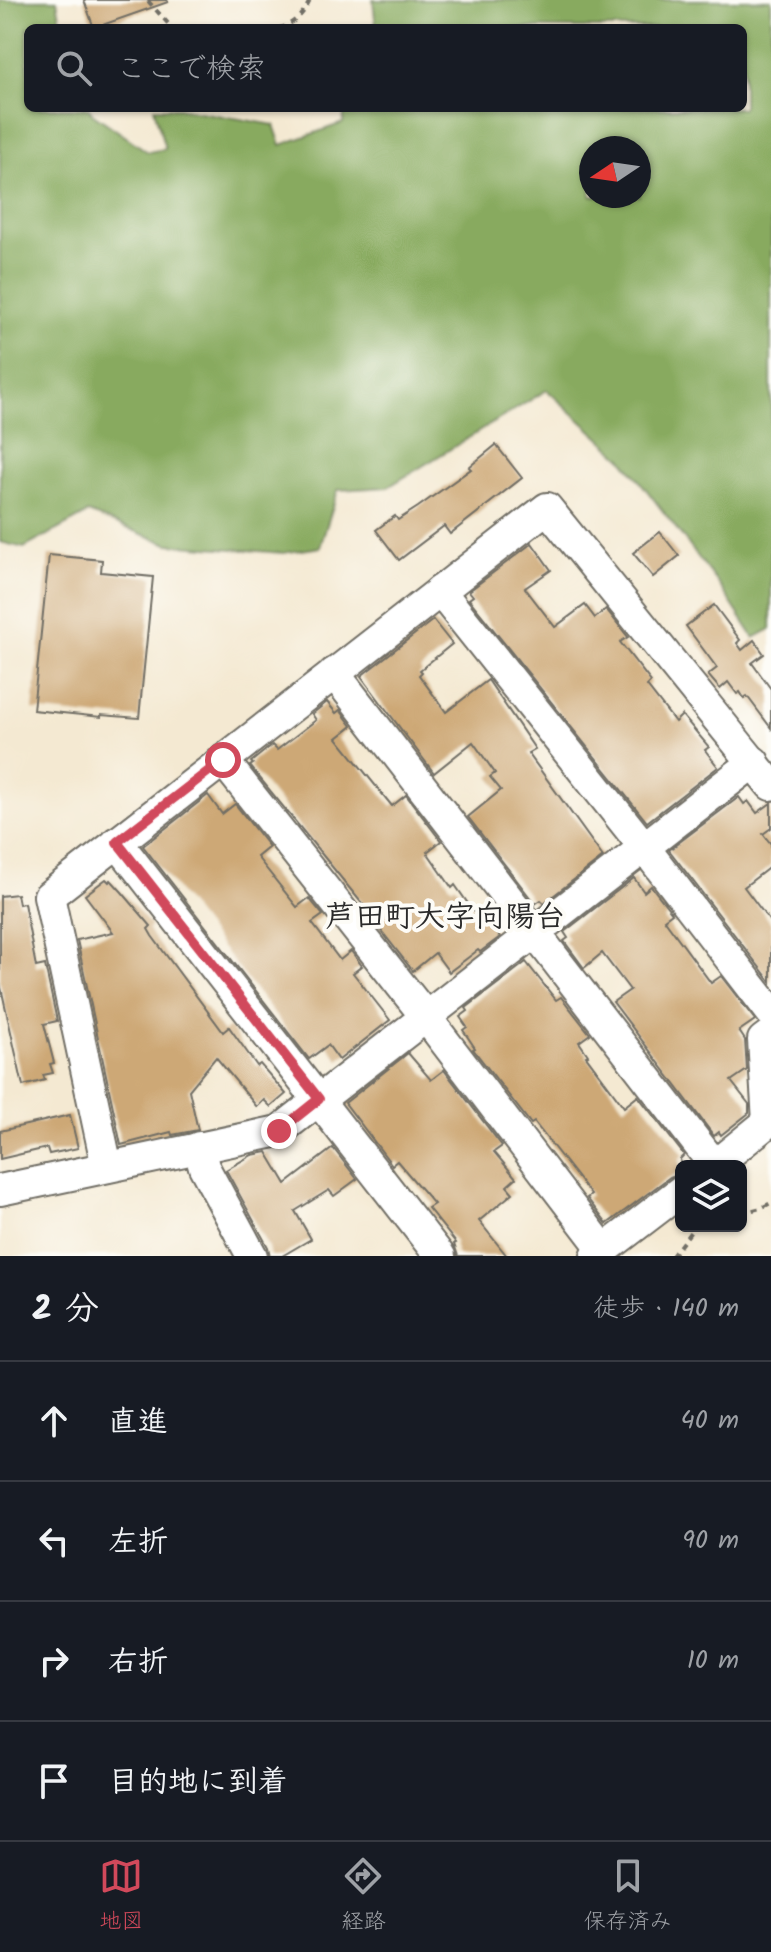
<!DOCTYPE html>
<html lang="ja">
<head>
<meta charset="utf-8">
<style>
	body { margin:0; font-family:Kalam,"Klee One",sans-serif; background:#242831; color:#f1f3f6 }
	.controls { position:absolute; right:24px; bottom:24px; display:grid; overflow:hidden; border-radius:12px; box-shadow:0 2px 6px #0004 }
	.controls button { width:72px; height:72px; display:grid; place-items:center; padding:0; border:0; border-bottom:2px solid #363941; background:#171b24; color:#f1f3f6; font:40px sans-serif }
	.compass { position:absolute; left:579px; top:136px; width:72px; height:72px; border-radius:50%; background:#171b24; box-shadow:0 2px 6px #0004; rotate:257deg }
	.stop { position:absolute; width:24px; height:24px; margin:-18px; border:6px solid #d1495b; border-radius:50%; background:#fff }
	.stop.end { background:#d1495b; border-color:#fff; box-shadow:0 2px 8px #0008 }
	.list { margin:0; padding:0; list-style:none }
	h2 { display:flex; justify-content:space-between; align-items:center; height:104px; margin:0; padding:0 32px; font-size:34px }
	h2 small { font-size:26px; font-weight:400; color:#9ea1a6 }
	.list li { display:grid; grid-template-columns:52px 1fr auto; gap:24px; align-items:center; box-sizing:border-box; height:120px; padding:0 32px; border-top:2px solid #363941 }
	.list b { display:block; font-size:30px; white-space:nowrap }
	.list em { font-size:26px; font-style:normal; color:#9ea1a6 }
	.icon { flex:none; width:44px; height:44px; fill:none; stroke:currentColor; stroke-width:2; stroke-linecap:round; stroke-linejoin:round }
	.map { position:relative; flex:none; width:771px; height:1256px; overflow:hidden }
	.search { position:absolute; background:#171b24; box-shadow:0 2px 6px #0004; left:24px; right:24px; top:24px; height:88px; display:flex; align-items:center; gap:20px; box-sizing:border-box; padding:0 28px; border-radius:12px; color:#9ea1a6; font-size:30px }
	.sheet { height:584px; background:#171b24 }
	nav { display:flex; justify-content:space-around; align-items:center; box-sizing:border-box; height:112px; border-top:2px solid #363941; background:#171b24; font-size:22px; color:#9ea1a6 }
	nav a { display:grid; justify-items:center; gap:4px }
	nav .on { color:#d1495b }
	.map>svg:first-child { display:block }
	.forest { fill:#88aa5e; stroke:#5a6a44; stroke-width:2; fill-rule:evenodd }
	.building { fill:#cda876 }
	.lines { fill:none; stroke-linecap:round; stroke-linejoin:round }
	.minor-casing { stroke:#716e65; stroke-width:34 }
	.path { stroke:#716e65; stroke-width:4; stroke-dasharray:6 6; stroke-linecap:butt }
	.minor { stroke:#fff; stroke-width:30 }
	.route { stroke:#d1495b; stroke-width:10 }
	.labels { text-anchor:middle; stroke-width:8; stroke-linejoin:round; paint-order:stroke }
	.quarter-label { font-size:30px; font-weight:bold; fill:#2b2b2b; stroke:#fdfcf7 }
</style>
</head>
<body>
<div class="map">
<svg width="771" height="1256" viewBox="0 0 771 1256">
	<rect width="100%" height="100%" fill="#fdfcf7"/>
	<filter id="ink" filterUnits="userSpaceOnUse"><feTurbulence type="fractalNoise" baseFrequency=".0125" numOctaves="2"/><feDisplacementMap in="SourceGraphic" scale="16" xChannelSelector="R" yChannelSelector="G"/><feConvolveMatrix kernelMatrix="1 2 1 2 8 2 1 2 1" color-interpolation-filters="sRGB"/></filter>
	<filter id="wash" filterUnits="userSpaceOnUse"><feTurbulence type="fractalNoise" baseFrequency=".006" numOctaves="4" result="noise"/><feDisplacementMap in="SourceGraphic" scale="32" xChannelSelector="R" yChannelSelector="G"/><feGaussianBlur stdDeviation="1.8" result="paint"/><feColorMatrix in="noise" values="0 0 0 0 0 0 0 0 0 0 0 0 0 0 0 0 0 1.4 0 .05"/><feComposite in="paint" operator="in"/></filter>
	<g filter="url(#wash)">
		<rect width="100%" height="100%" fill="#f4e9d2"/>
		<!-- forest -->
		<path class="forest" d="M0,0H57L62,28H28V108H88L92,113L148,152L165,149L154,108H178L274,125L281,145L343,123L345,108H743V28H376L373,0H771V629L754,638L718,583L622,458L547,390L388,487L338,490L320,547L283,553L168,544L88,513L24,548L0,542ZM591,148H639V196H591Z"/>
		<g id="blocks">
			<!-- building -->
			<g class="building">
				<path d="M84,0H167L168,2L94,28Z"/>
				<path d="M496,445L522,478L450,534L444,526L399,560L376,530L395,516L398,520L418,507L471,469L469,467Z"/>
				<path d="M660,532L679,556L653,577L633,553Z"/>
				<path d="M532,543L551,570L525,588L555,627L585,605L595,618L606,609L628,637L620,642L651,682L647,686L675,722L682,715L709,747L705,750L718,767L647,822L469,599L473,596L469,591Z"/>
				<path d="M49,555L102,560L101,572L153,577L139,718L101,715V717L33,710Z"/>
				<path d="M714,605L740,640L737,643L742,650L754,640L764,654L752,663L771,689V728L747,696L744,698L740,692L737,694L728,682L720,689L708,675L717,668L686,626Z"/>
				<path d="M433,620L452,644L420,670L422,672L419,675L446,712L488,680L535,749L528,753L603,857L544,903L541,900L535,904L468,817L501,790L490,777L495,773L473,742L434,773L361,676Z"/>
				<path d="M327,702L336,713L340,710L352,726L337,738L392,806L406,795L441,841L427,852L452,888L455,885L474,912L478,909L500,937L480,952L478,950L449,972L435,953L413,971L380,929L382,928L250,766L253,764L251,762L272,745L277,750L316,720L312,714Z"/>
				<path d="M208,795L222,814L235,804L269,847L257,857L297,907L309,898L323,915L312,923L340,960L351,951L362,966L353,973L390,1020L339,1060L328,1045L309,1059L143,846Z"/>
				<path d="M739,797L744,804L748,801L757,813L771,803V828L763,834L771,844V866L744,887L771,923V982L669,850Z"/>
				<path d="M634,878L644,892L651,886L672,913L664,919L711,983L721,976L755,1020L739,1031L745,1040L747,1070L731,1081L749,1104V1113L721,1135L719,1132L714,1136L613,1002L630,990L602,953L584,968L564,941L568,938L564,932Z"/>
				<path d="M106,879L109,882L111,880L122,892L151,926L148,929L152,936L223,1032L229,1027L257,1066L260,1064L286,1094L271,1107L264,1100L257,1107L216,1057L189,1090L198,1130L172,1135L171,1132L121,1145L77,940L113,932L85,895Z"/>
				<path d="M17,894L19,904L24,903L36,967L45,965L57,1021L44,1024L54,1063L50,1064L53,1073L43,1075L45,1080L23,1086L0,983V896Z"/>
				<path d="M526,962L556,1000L561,997L590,1034L579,1042L588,1055L586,1056L624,1107L638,1096L684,1155L680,1159L681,1173L670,1177L607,1224L587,1198L591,1195L534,1122L531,1124L473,1049L475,1048L463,1030L467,1027L460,1017L468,1011L466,1008Z"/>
				<path d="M408,1053L431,1080L444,1070L502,1146L494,1152L516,1178L507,1186L513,1193L479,1221L507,1256H458L454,1244L456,1243L428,1208L434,1204L397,1161L392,1165L345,1103Z"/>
				<path d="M70,1115L78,1148L49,1154L47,1148L0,1159V1131Z"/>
				<path d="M333,1148L357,1179L334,1196L329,1190L295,1211L311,1239L282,1256H270L268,1247L226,1170L252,1155L267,1152L286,1184Z"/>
			</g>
		</g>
	</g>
	<g filter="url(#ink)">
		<use href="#blocks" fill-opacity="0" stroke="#716e65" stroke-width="2"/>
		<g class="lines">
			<defs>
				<g id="minor">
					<path d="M440,591L644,847L771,1012"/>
					<path d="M334,673L715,1166"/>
					<path d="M223,760L426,1017L604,1250"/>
					<path d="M117,842L440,1256"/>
					<path d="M199,1147L204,1167L252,1256"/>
					<path d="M714,1166L768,1122L763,1040L771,1034"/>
					<path d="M107,1167L49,896L547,508L771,785"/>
					<path d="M0,1190L279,1131L754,762"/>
					<path d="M596,1256L681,1191"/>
				</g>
			</defs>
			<!-- minor casing -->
			<use href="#minor" class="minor-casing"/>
			<!-- path -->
			<g class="path">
				<path d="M148,1L172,28"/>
				<path d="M279,28C293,25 305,13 310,0"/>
				<path d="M741,1213L761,1208L771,1203"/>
				<path d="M672,1256L695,1226"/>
			</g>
			<!-- minor -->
			<use href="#minor" class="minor"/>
		</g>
	</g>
	<g class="lines" filter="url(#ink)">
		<!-- route -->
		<path class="route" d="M223,760L117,842L319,1099L279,1131"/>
	</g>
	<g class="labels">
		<!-- quarter labels -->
		<g class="quarter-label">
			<text x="445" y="926">芦田町大字向陽台</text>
		</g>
	</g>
</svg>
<div class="controls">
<button><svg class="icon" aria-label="layers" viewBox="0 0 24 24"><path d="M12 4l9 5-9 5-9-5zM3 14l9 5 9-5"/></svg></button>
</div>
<svg class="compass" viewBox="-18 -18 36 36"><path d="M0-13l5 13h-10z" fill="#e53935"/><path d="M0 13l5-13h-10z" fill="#9ea1a6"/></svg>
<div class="stop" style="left:223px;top:760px"></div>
<div class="stop end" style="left:279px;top:1131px"></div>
<div class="search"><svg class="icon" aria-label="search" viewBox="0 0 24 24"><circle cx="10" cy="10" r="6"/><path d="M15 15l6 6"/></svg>ここで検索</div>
</div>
<section class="sheet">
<h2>2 分<small>徒歩 · 140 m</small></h2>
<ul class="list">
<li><svg class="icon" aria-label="ahead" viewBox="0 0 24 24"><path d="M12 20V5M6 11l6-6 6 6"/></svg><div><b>直進</b></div><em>40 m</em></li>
<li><svg class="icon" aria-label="left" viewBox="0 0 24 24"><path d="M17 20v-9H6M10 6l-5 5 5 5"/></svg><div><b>左折</b></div><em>90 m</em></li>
<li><svg class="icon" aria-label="right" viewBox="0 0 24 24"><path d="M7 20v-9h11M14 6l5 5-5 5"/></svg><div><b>右折</b></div><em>10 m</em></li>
<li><svg class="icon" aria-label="arrive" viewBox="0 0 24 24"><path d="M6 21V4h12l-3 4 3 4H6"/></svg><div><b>目的地に到着</b></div></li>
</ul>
</section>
<nav>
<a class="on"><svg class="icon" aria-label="map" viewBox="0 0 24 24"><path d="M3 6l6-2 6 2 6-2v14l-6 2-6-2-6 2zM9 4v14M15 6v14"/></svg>地図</a>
<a><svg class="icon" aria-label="directions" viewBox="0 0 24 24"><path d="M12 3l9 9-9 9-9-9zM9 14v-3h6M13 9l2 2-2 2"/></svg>経路</a>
<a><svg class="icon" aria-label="saved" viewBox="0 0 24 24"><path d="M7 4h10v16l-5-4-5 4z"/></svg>保存済み</a>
</nav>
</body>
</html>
